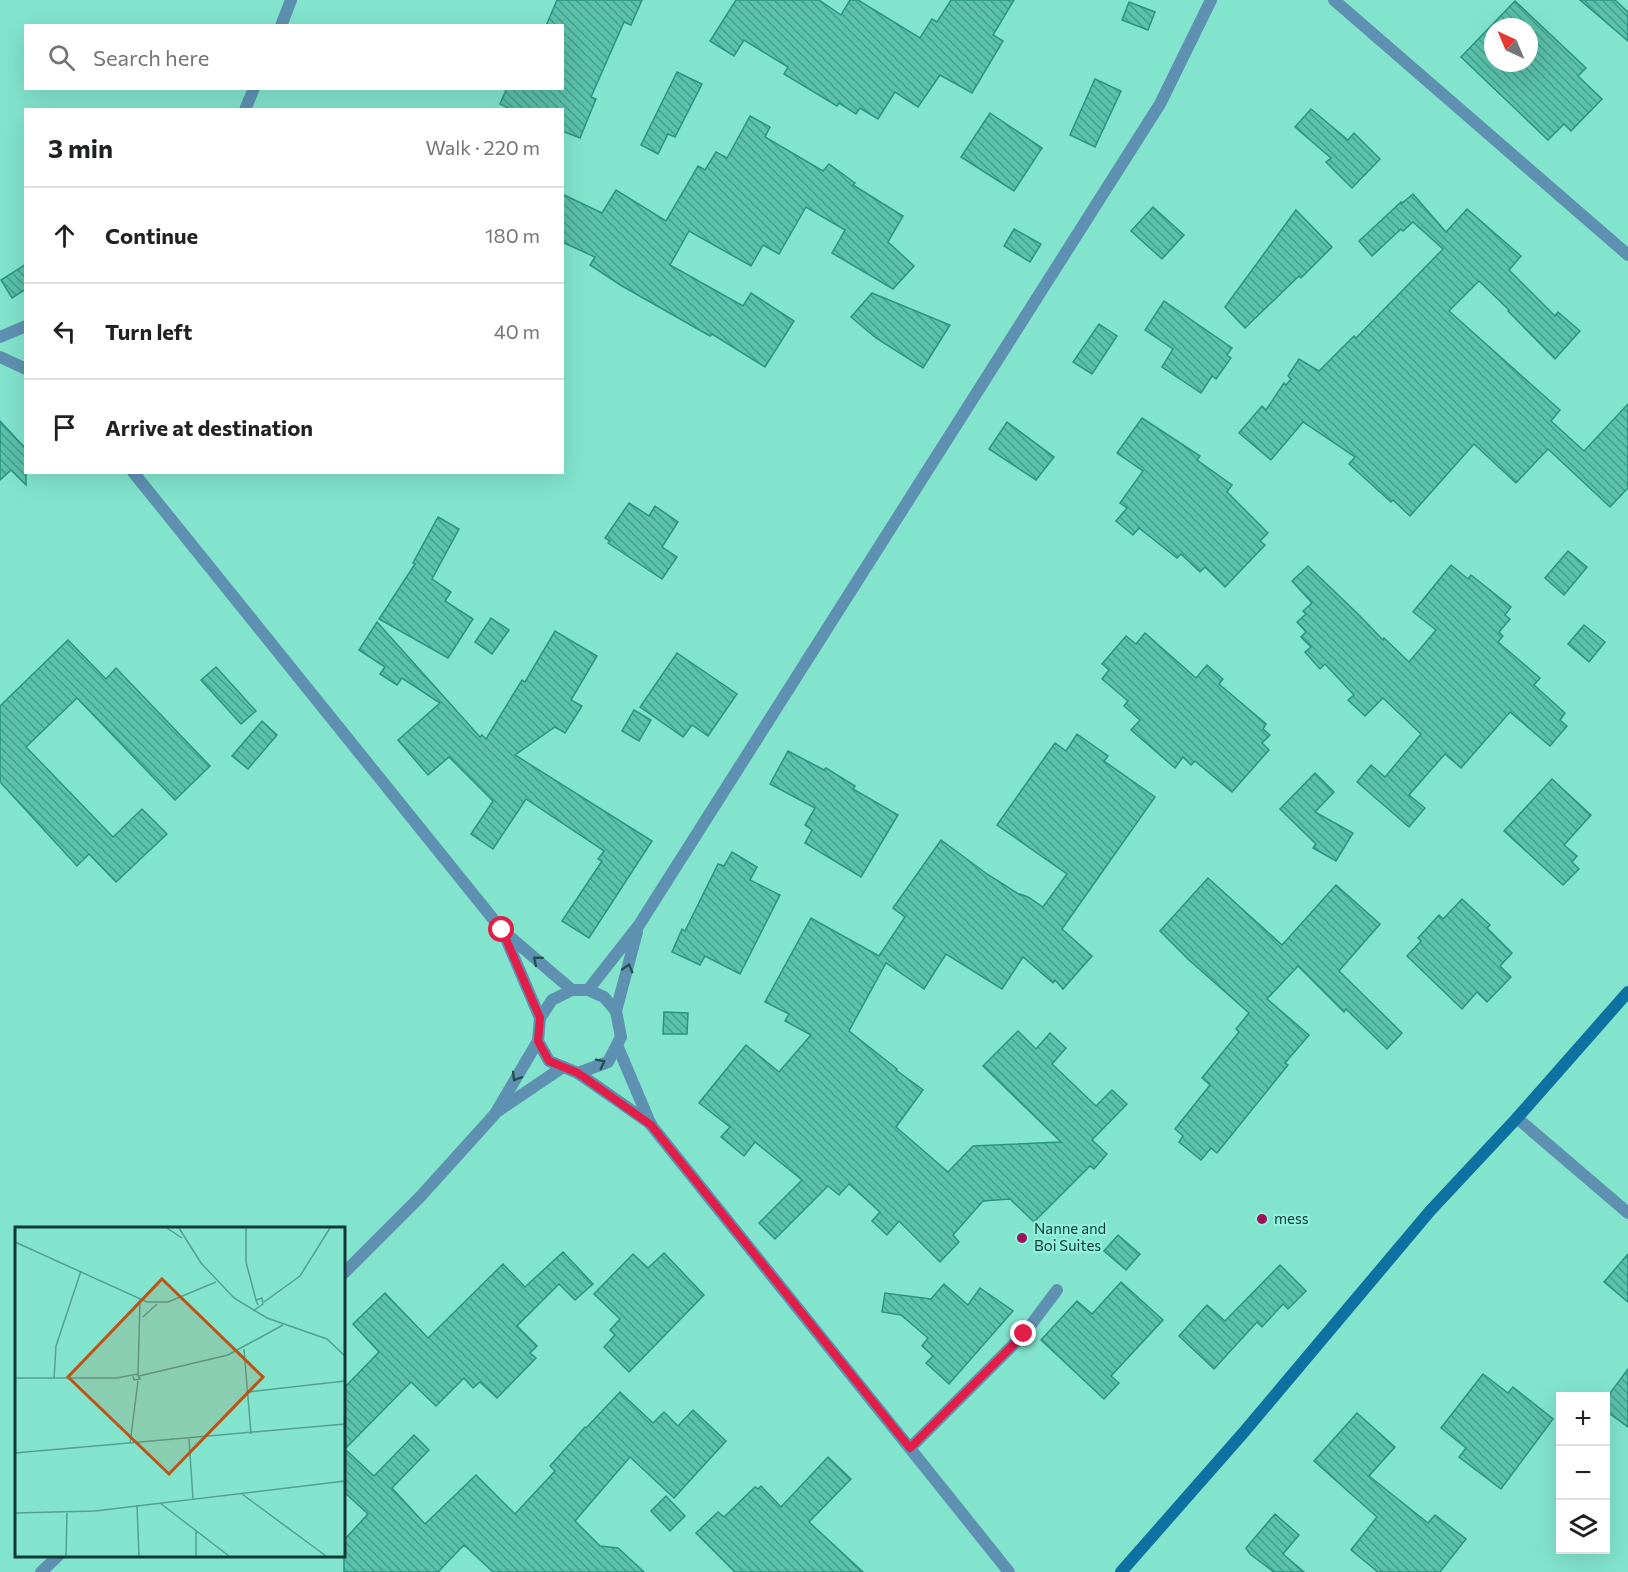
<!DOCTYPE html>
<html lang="en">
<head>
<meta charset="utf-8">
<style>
	body { margin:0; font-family:Commissioner,sans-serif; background:#f6f6f6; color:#202124 }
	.controls { position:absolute; right:18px; bottom:18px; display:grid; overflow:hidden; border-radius:0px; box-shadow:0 6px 24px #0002 }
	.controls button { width:54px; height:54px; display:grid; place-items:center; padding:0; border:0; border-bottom:2px solid #e0e0e0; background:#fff; color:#202124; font:30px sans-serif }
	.compass { position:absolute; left:1484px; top:18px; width:54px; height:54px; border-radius:50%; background:#fff; box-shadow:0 6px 24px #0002; rotate:316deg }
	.stop { position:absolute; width:18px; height:18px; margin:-14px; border:4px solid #e11d48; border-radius:50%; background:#fff }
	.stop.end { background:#e11d48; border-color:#fff; box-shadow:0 2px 6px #0008 }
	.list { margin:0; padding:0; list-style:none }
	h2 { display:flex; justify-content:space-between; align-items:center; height:78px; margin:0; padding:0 24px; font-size:26px }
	h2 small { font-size:20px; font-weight:400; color:#757577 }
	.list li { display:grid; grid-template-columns:39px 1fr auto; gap:18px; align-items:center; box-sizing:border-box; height:96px; padding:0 24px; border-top:2px solid #e0e0e0 }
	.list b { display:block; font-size:22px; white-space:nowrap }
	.list em { font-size:20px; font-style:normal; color:#757577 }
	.icon { flex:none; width:33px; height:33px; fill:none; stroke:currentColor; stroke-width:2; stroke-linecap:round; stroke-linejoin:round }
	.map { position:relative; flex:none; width:1628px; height:1572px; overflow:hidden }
	.search { position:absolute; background:#fff; box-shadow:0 6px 24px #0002; left:24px; top:24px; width:540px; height:66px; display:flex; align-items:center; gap:15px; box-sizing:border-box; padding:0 21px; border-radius:0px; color:#757577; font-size:22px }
	.panel { position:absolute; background:#fff; box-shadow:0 6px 24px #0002; left:24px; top:108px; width:540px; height:366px; border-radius:0px }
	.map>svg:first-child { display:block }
	.building { fill:url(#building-back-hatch); stroke:#299480; stroke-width:1.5; fill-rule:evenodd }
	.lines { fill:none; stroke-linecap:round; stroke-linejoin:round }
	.lane { stroke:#5e91b1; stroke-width:12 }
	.street { stroke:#5e91b1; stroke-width:12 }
	.secondary { stroke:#0d72a1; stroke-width:12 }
	.oneway { stroke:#245052 }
	.route { stroke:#e11d48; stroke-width:8 }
	.poi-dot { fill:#9f105b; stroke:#8ff2da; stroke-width:2 }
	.labels { text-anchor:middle; stroke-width:4.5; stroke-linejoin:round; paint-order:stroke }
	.poi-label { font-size:15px; fill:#103b33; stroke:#8ff2da; text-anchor:start }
	.inset-road { fill:none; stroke:#54a08f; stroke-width:1.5 }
	.view { fill:#bd5314; fill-opacity:0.15; stroke:#bd5314; stroke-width:3 }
	.inset-edge { fill:none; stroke:#103b33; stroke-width:3 }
</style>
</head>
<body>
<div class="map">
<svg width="1628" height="1572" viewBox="0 0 1628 1572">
	<defs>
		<pattern id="building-back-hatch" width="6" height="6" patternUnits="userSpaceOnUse" patternTransform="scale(1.5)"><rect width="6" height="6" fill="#5ac1ab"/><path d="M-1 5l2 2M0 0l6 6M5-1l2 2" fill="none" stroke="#499e8c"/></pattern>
	</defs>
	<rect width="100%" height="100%" fill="#82e4cd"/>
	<!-- building -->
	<g class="building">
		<path d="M557,0H642L631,25L624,22L591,97L596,99L580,138L562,131V110H512L500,104L507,88H562V26H546Z"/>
		<path d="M736,0H819L841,15L850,0H858L920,38L932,19L937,22L951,0H1014L993,35L1003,41L972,93L940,75L918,107L895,92L878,119L860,108L856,114L839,103L837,106L784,74L788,67L744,40L734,56L710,41Z"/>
		<path d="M1580,0H1615L1628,12V41Z"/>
		<path d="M1515,1L1586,68L1578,76L1602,99L1571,131L1564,124L1548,140L1461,57ZM1493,27H1529V63H1493Z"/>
		<path d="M1129,2L1155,12L1148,30L1122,20Z"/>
		<path d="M677,72L702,84L675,137L668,134L658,154L641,145Z"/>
		<path d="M1095,79L1121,91L1095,147L1070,135Z"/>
		<path d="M1311,109L1348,140L1354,133L1380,159L1352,188L1326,162L1331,158L1295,127Z"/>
		<path d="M990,113L1042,148L1014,191L961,157Z"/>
		<path d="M750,116L770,127L765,137L823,171L829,164L855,183L853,185L903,216L888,242L914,266L893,289L832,253L845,230L806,207L779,254L763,245L751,266L689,231L670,265L743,306L751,293L794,321L765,367L712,334L710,336L622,286L590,265L595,257L562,242V194L602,213L616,190L666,221L698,166L705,170L716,152L727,158Z"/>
		<path d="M1413,194L1446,232L1467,209L1521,256L1509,270L1555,316L1558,312L1580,331L1555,359L1508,311L1509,310L1479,281L1449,311L1560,410L1551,421L1584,451L1628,404V488L1610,507L1548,449L1516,483L1474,444L1410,516L1393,500L1391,502L1349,464L1355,457L1303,422L1271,460L1239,433L1262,406L1266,410L1284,383L1286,385L1291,379L1288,376L1299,359L1319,371L1354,336L1356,338L1443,249L1413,222L1403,231L1401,229L1372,256L1359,241L1401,202L1402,203Z"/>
		<path d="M1153,207L1184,235L1162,259L1131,231Z"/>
		<path d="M1296,210L1332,247L1301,278L1299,276L1245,328L1225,307Z"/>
		<path d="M1014,229L1041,244L1030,262L1004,246Z"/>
		<path d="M26,264V289L12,298L1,280Z"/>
		<path d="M872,293L950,325L923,368L876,338L851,317Z"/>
		<path d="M1164,301L1232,348L1227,355L1231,358L1216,379L1212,376L1201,393L1162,367L1173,349L1145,330Z"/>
		<path d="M1099,324L1117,336L1092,374L1073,362Z"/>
		<path d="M1142,418L1200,456L1197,460L1232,485L1227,492L1268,533L1260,541L1265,545L1225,587L1205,567L1200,572L1181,554L1177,558L1139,528L1133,535L1116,521L1127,508L1120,503L1143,471L1117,453Z"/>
		<path d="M0,421L26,449V485L11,470L0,480Z"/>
		<path d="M1007,422L1054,457L1036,480L989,449Z"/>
		<path d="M629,503L649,516L655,506L678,522L662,547L677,557L662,579L608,543L610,541L605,538Z"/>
		<path d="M438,517L459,529L432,579L451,592L445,601L473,619L448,658L379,619L415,564L413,563Z"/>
		<path d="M1568,551L1587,567L1564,595L1545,578Z"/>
		<path d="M1451,565L1468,579L1471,575L1511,607L1505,615L1510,619L1499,632L1503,636L1498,642L1540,678L1534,685L1565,713L1560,720L1567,726L1550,746L1510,712L1461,768L1445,754L1409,795L1425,808L1409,827L1357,782L1371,765L1385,777L1421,734L1383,698L1365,716L1348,700L1354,695L1325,664L1320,669L1305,652L1311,647L1301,637L1306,632L1297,622L1306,614L1303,611L1312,603L1292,581L1308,566L1359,615L1383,640L1384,638L1409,662L1436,630L1413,612Z"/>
		<path d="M491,618L509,630L492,654L475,642Z"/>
		<path d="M377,622L480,737L482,735L486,739L522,680L525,682L555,631L597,656L571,700L582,706L565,733L555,727L515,755L652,841L589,938L562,921L602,861L598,859L604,851L526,799L493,849L471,834L493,801L449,757L428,775L398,740L440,703L402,678L397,685L380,674L385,667L359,650Z"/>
		<path d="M1584,625L1605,642L1589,662L1568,644Z"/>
		<path d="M1145,633L1196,678L1207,665L1223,679L1219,684L1266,724L1263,729L1270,735L1262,743L1269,750L1232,792L1195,761L1191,765L1183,757L1175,768L1131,730L1140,720L1124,706L1128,701L1102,679L1109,670L1102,664L1126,636L1136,644Z"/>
		<path d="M68,640L106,679L116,668L210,766L175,800L77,698L26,747L113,837L142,809L167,834L116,882L89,854L77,866L0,782V706Z"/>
		<path d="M677,653L737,694L708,736L692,725L683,737L640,707Z"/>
		<path d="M216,667L256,711L241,724L201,680Z"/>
		<path d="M634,710L651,720L639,741L622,731Z"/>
		<path d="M262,721L277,735L248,769L232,756Z"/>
		<path d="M1077,734L1108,756L1104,761L1155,797L1062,929L1092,956L1063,989L1055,980L1053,983L1023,957L1002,989L946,954L924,989L886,963L849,1031L897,1069L896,1070L923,1090L896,1127L948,1172L973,1146L1061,1142L983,1066L1018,1031L1036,1049L1050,1033L1066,1048L1052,1064L1096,1106L1112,1090L1127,1104L1092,1140L1107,1154L1094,1169L1090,1166L1034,1222L1010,1199L983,1201L953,1235L959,1242L940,1262L899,1221L887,1235L872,1221L880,1212L849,1184L839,1195L828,1186L775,1239L759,1223L802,1180L755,1142L744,1156L721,1137L730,1127L699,1103L746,1045L779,1072L811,1035L785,1021L789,1014L765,1002L811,918L879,956L905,917L893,908L941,840L987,874L1020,895V894L1028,897L1043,907L1067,874L997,825L1055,743L1066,751Z"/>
		<path d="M788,751L824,770L826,768L855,786L853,789L898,815L861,877L805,843L812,830L805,825L815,808L770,784Z"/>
		<path d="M1315,773L1334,792L1315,812L1353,833L1336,861L1313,848L1316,844L1280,809Z"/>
		<path d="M1552,779L1591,815L1564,845L1577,856L1572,862L1579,869L1563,885L1504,831Z"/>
		<path d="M732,852L757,867L750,880L780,895L740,974L705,956L700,965L672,952L682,929L685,931L718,864L724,866Z"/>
		<path d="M1208,878L1282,945L1336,885L1380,924L1339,971L1402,1033L1387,1049L1346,1009L1344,1012L1298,966L1267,999L1309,1035L1285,1063L1288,1065L1217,1153L1211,1148L1201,1160L1179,1142L1183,1136L1175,1129L1210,1085L1202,1078L1239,1032L1236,1029L1249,1013L1189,960L1160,931Z"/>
		<path d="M1462,899L1490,925L1487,928L1512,953L1500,966L1511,977L1487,1002L1477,992L1462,1009L1407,956L1421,941L1418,938L1439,915L1443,919Z"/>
		<path d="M664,1012L688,1013L687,1034H663Z"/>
		<path d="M1118,1235L1140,1254L1126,1270L1104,1251Z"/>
		<path d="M563,1252L593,1284L575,1300L559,1284L517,1326L537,1346L530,1353L536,1358L497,1398L480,1382L473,1388L464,1378L436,1406L411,1382L345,1449L374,1476L414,1435L429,1450L392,1488L425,1524L476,1475L515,1514L555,1471L550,1466L585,1427L586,1428L620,1392L653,1423L664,1412L678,1426L693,1410L726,1441L674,1498L630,1457L575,1521L600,1546L618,1548L644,1572H493L464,1545L438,1572H344V1540L368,1514L344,1492V1388L379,1352L353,1324L385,1293L428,1338L503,1264L525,1287Z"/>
		<path d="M664,1253L704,1295L629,1372L604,1347L615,1335L610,1330L620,1319L594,1294L633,1254L648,1268Z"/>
		<path d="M1628,1254V1302L1604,1282Z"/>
		<path d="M1280,1265L1306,1291L1288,1309L1283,1304L1262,1327L1257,1322L1214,1369L1179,1336L1207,1305L1225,1321Z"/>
		<path d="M1121,1282L1163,1320L1111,1376L1119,1383L1104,1399L1041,1340L1077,1301L1092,1314Z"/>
		<path d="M944,1284L968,1305L980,1288L1013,1311L949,1384L926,1363L933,1356L922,1346L928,1338L901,1315L882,1312L885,1293L931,1299Z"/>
		<path d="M1628,1369V1427L1605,1410V1400Z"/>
		<path d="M1483,1374L1508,1393L1513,1387L1553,1419L1501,1489L1459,1457L1466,1448L1441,1428Z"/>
		<path d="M1357,1413L1395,1447L1369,1476L1428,1523L1435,1515L1466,1539L1440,1572H1378L1351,1550L1377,1517L1314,1461Z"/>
		<path d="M828,1457L851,1479L809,1522L863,1572H735L696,1533L718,1512L724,1517L755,1487L758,1489L761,1486L781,1507Z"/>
		<path d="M666,1496L685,1516L670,1531L651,1511Z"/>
		<path d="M1275,1514L1299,1535L1283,1554L1304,1572H1274L1250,1554L1246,1548Z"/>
	</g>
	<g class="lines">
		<!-- lane -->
		<path class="lane" d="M910,1448L1024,1334L1057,1290"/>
		<!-- street -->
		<g class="street">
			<path d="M1334,0L1628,255"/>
			<path d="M281,26L291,0"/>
			<path d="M245,110L254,88"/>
			<path d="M0,337L26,326"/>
			<path d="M0,357L26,369"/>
			<path d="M133,472L502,930L572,990"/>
			<path d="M504,934L540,1018"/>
			<path d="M588,990L639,925L1160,104L1211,0"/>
			<path d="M616,1011L637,932"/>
			<path d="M617,1045L651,1125L1009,1572"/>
			<path d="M578,1073L651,1124"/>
			<path d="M498,1111L563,1067"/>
			<path d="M1517,1118L1628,1213"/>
			<path d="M344,1273L420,1197L495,1114L538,1041L540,1018L552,1000L572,990H588L604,997L616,1011L621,1037L608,1062L578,1073L549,1061L538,1041"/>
			<path d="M41,1572L58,1556"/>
		</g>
		<!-- secondary -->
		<path class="secondary" d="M1121,1572L1244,1432L1430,1211L1517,1118L1628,992"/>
	</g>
	<!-- one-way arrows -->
	<defs><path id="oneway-chevron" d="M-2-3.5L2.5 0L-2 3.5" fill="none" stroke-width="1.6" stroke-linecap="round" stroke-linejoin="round" transform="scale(1.5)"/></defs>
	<g class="oneway">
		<use href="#oneway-chevron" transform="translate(537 960) rotate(-140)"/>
		<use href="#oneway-chevron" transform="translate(628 968) rotate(-75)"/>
		<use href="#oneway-chevron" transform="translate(601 1063) rotate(-27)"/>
		<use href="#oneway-chevron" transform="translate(516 1077) rotate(121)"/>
	</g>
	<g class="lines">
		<!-- route -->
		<path class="route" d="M502,930L540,1018L538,1041L549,1061L578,1073L651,1125L910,1448L1024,1334"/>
	</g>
	<!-- markers -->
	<g class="poi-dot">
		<circle cx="1262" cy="1219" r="6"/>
		<circle cx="1022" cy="1238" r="6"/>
	</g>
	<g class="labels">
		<!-- poi labels -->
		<g class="poi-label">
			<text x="1274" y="1224">mess</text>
			<text x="1034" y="1234">Nanne and<tspan x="1034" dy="17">Boi Suites</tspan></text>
		</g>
	</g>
	<!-- overview -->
	<g transform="translate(15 1227)">
		<rect width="330" height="330" fill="#82e4cd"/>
		<path class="inset-road" d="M152,1L167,11M164,1L186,36L219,71L252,91L312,112L330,129M231,1V35L241,73M0,15L132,75H153L201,55M249,75L285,49L315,1M238,84L248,77L247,71L241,73L243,78M128,90L142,77M229,122L236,207M123,148L125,73M124,149L213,128L268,98M0,151H102L122,147L125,152L119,153L118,149M39,152L41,119L66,44M233,165L330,154M174,212L178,272M115,217L123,154M0,226L330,197M227,267L311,329M145,276L214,329M122,278L124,329M0,286L80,284L330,254M51,329L52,286M181,329V304"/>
		<path class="view" d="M147,52L248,150L154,247L53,150Z"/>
		<rect width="330" height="330" class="inset-edge"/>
	</g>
</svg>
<div class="controls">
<button>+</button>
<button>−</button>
<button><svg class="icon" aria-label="layers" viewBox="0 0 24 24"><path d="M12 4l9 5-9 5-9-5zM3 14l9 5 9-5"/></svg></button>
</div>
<svg class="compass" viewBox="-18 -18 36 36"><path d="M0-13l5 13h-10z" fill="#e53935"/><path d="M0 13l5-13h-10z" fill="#757577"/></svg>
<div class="stop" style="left:502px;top:930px"></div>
<div class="stop end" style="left:1024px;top:1334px"></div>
<div class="search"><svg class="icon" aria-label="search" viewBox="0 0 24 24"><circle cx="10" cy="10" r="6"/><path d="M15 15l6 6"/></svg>Search here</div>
<section class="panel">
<h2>3 min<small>Walk · 220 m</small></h2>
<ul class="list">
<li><svg class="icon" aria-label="ahead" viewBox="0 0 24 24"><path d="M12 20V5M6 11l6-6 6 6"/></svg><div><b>Continue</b></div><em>180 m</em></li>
<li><svg class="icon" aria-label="left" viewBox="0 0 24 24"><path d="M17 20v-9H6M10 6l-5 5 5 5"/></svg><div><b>Turn left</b></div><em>40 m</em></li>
<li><svg class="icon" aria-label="arrive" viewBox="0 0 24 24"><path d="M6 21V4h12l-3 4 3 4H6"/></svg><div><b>Arrive at destination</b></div></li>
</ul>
</section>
</div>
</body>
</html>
